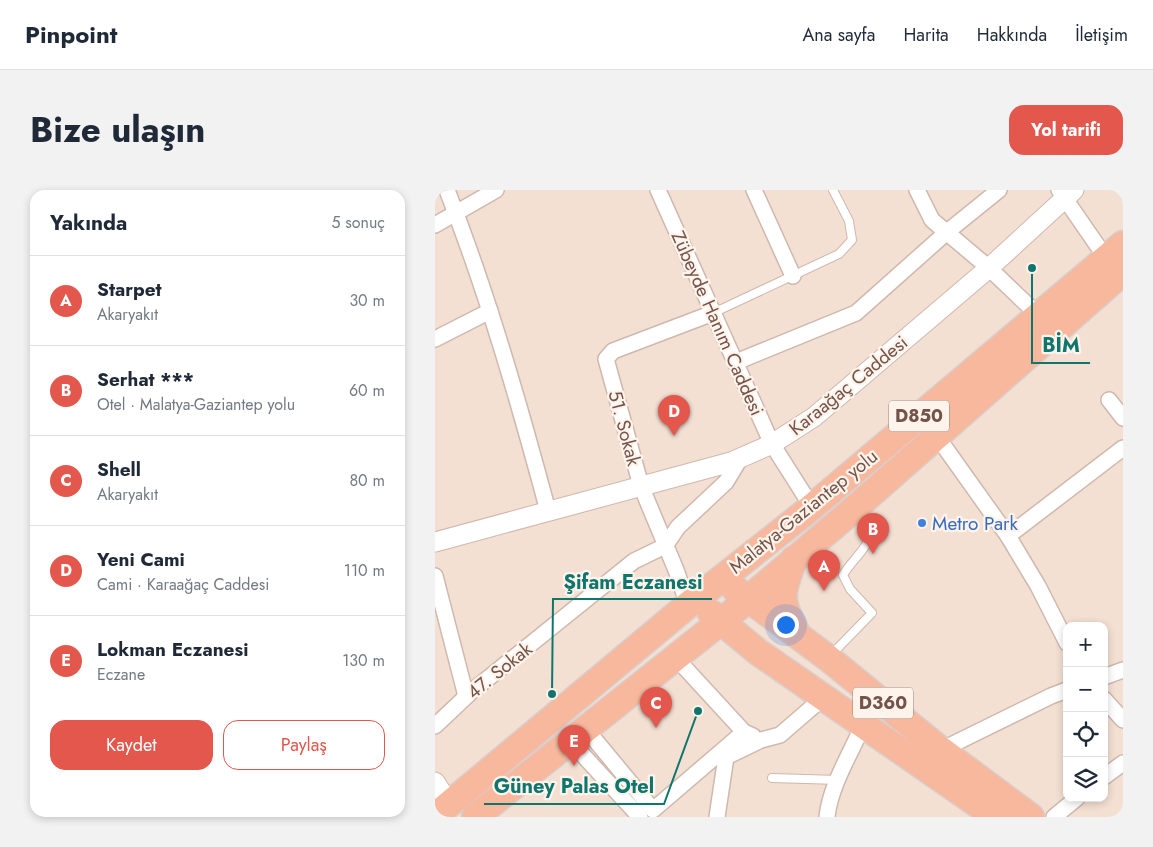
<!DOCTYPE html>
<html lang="tr">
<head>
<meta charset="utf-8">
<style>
	body { margin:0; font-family:Jost,sans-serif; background:#f2f2f3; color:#1f2937 }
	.controls { position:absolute; right:15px; bottom:15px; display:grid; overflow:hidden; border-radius:10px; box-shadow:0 2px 8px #0003 }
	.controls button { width:45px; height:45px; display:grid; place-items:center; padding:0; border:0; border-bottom:1px solid #e0e1e3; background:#fff; color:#1f2937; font:25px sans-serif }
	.you { position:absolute; left:350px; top:434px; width:18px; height:18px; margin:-12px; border:4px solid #fff; border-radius:50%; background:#1a73e8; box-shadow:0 0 0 8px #1a73e833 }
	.badge { display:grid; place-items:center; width:32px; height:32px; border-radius:50%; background:#e3574c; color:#fff; font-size:16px; font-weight:700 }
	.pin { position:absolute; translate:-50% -41px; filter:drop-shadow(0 1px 2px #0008) }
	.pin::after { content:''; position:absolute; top:26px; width:18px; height:15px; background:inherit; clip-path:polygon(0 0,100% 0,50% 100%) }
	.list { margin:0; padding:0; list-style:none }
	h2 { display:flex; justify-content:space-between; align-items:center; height:65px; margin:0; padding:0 20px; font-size:21px }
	h2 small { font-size:16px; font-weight:400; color:#747a83 }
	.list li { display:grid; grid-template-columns:32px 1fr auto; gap:15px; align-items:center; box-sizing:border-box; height:90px; padding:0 20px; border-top:1px solid #e0e1e3 }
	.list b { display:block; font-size:19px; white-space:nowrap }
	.list p { margin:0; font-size:16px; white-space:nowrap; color:#747a83 }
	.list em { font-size:16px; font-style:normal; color:#747a83 }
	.actions { display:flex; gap:10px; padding:15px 20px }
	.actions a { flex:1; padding:11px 0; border:1px solid #e3574c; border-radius:15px; text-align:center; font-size:18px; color:#e3574c }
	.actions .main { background:#e3574c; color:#fff }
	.icon { flex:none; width:28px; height:28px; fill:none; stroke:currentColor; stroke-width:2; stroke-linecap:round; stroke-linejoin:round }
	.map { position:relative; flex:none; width:688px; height:627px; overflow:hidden; border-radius:15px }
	header { display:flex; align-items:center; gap:30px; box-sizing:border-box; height:70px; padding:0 25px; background:#fff; border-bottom:1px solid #e0e1e3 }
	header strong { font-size:24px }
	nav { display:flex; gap:28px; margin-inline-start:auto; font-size:18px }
	.intro { display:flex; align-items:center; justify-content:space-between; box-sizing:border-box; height:120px; padding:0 30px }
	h1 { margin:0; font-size:35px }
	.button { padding:12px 22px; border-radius:15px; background:#e3574c; color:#fff; font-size:18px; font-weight:700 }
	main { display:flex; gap:30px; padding:0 30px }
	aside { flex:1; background:#fff; border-radius:15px; box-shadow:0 2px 8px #0003 }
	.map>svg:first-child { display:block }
	.residential { fill:#f3e0d3; fill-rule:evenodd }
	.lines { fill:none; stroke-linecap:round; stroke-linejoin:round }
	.service-casing { stroke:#cfb8ae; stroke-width:10 }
	.minor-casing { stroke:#cfb8ae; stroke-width:18 }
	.tertiary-casing { stroke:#cfb8ae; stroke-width:21 }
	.trunk-casing { stroke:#d8cfcc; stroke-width:29 }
	.service { stroke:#fff; stroke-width:8 }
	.minor { stroke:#fff; stroke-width:15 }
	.tertiary { stroke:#fff; stroke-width:19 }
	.trunk { stroke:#f7b89e; stroke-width:26 }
	.shop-dot { fill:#3f7fe0; stroke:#fff4eb; stroke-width:2 }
	.labels { text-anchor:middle; stroke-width:4.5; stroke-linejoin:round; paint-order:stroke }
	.shield { fill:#fff4eb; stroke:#9e837a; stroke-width:1 }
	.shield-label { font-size:18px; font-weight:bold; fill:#74534a }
	.street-label { font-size:19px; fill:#74534a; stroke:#fff4eb }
	.shop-label { font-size:19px; fill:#366cbe; stroke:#fff4eb; text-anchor:start }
	.leader { fill:none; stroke:#0f766e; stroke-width:2 }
	.callout-dot { fill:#0f766e; stroke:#fff4eb; stroke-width:2 }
	.callout-label { font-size:20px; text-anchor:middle; font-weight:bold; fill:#0f766e; stroke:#fff4eb; stroke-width:4.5; stroke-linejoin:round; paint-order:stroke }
</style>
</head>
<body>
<header>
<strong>Pinpoint</strong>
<nav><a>Ana sayfa</a><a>Harita</a><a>Hakkında</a><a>İletişim</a></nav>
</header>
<div class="intro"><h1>Bize ulaşın</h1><a class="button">Yol tarifi</a></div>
<main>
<aside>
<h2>Yakında<small>5 sonuç</small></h2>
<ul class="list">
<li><span class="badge">A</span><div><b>Starpet</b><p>Akaryakıt</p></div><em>30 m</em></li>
<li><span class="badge">B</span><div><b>Serhat ***</b><p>Otel · Malatya-Gaziantep yolu</p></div><em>60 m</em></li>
<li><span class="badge">C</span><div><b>Shell</b><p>Akaryakıt</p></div><em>80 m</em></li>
<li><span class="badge">D</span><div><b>Yeni Cami</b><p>Cami · Karaağaç Caddesi</p></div><em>110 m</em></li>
<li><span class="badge">E</span><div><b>Lokman Eczanesi</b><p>Eczane</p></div><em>130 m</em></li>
</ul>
<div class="actions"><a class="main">Kaydet</a><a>Paylaş</a></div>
</aside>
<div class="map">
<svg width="688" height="627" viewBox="0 0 688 627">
	<rect width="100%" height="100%" fill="#fcefe5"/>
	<!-- residential -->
	<path class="residential" d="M0,0H688V627H0ZM632,436H669V608H632Z"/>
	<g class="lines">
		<defs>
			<g id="service">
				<path d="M278,123L404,64L417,50L414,31L398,0"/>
				<path d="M396,465L437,423L415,399L408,385C418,368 436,357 436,337L422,322"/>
				<path d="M337,588L404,590"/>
			</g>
			<g id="minor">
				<path d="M12,0C53,105 84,213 113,321"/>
				<path d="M223,0L337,254L377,317"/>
				<path d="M319,0L358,86"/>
				<path d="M482,0L497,30L554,78L603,125"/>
				<path d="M624,0L671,68"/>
				<path d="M0,35L61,0"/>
				<path d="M0,149L55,121"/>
				<path d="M301,172L421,123L512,42L564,0"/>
				<path d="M674,210L688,228"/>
				<path d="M501,245L573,346L603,396L632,453"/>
				<path d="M573,346L688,258"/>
				<path d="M0,386L31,506"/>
				<path d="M253,415L241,380L206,296L171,169L178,161L278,123"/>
				<path d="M240,467L309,542L318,546"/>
				<path d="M669,487L688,480"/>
				<path d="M669,509L688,530"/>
				<path d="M0,536L36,502L199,371L230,356L243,337L291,292L306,267"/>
				<path d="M151,539L218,620L309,542"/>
				<path d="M135,551L205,627"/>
				<path d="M506,560L616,506L632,500"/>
				<path d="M669,587L688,573"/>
				<path d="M282,627L291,567L326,550L345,545L389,507"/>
				<path d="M392,627C395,596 416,563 428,535"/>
				<path d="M619,627L642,608"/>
			</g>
			<g id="tertiary">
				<path d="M0,352L296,272L337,254L379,227L554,78L639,0"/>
				<path d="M0,592L15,615"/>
			</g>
			<g id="trunk">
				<path d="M359,369C345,408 344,409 363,445"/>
				<path d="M300,399L393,468L506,560L596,627"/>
				<path d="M276,423L323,462L561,627"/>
				<path d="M0,626L253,415L377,317L688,54"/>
				<path d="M40,627L299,421L419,319L688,82"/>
			</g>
		</defs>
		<!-- service casing -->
		<use href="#service" class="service-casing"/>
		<!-- minor casing -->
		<use href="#minor" class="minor-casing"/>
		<!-- tertiary casing -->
		<use href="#tertiary" class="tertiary-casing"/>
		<!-- trunk casing -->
		<use href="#trunk" class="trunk-casing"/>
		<!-- service -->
		<use href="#service" class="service"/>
		<!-- minor -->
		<use href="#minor" class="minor"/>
		<!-- tertiary -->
		<use href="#tertiary" class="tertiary"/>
		<!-- trunk -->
		<use href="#trunk" class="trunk"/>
	</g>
	<!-- markers -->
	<circle class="shop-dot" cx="487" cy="333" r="5"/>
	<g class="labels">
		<!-- shield labels -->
		<g class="shield">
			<rect x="454" y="210.5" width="60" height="31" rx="4"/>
			<rect x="418" y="497.5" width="60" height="31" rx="4"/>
		</g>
		<g class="shield-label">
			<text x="484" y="232">D850</text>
			<text x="448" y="519">D360</text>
		</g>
		<!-- street labels -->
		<g class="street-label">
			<text transform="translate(283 133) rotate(66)" y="7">Zübeyde Hanım Caddesi</text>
			<text transform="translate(413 195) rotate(-39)" y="7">Karaağaç Caddesi</text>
			<text transform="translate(190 238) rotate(75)" y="7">51. Sokak</text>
			<text transform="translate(368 321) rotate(-39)" y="7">Malatya-Gaziantep yolu</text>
			<text transform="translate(64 480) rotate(-39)" y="7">47. Sokak</text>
		</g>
		<!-- shop labels -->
		<g class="shop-label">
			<text x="497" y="340">Metro Park</text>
		</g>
	</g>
	<!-- callouts -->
	<path class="leader" d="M597 78L597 173H655M117 504L118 409H277M263 521L229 614H49"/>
	<g class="callout-dot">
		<circle cx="597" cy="78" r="5"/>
		<circle cx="117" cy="504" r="5"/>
		<circle cx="263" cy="521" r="5"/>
	</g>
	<g class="callout-label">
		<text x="626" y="162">BİM</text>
		<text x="198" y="399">Şifam Eczanesi</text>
		<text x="139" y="603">Güney Palas Otel</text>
	</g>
</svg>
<div class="controls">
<button>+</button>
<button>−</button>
<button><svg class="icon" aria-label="locate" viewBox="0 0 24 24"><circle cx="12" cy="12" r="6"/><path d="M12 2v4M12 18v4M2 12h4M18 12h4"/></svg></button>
<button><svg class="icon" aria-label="layers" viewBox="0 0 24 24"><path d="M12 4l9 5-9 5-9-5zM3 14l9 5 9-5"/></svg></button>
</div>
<div class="you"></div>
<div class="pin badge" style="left:389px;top:401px">A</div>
<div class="pin badge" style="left:438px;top:364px">B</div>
<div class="pin badge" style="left:221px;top:538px">C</div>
<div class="pin badge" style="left:239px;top:246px">D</div>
<div class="pin badge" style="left:139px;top:576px">E</div>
</div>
</main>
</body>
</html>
